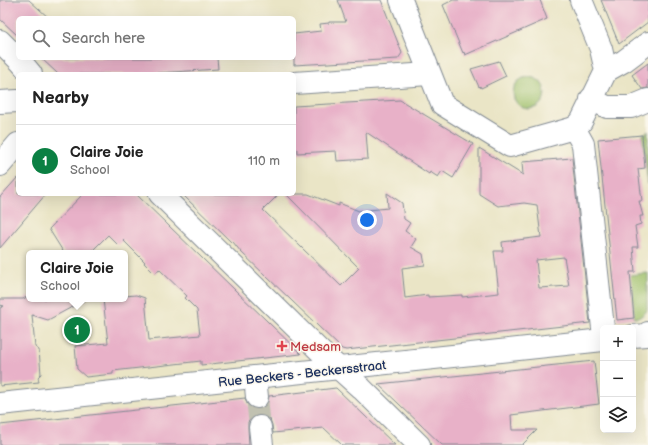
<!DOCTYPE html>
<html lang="en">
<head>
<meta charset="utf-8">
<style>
	body { margin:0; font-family:"Balsamiq Sans",sans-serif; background:#f6f6f6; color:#222 }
	.controls { position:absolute; right:12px; bottom:12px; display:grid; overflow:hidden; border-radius:6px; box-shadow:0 4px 16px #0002 }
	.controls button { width:36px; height:36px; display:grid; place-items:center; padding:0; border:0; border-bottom:1px solid #e0e0e0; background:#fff; color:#222; font:20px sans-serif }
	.you { position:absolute; left:367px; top:220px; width:14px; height:14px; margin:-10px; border:3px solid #fff; border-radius:50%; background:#1a73e8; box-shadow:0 0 0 6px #1a73e833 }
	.badge { display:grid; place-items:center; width:26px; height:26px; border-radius:50%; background:#0b8043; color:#fff; font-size:13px; font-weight:700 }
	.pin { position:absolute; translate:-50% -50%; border:2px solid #fff; box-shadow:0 1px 4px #0006 }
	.popup { position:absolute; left:26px; top:250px; width:102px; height:52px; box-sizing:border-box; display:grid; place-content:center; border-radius:6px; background:#fff; filter:drop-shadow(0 1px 3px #0005); font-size:13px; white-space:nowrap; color:#767676 }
	.popup b { font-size:15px; color:#222 }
	.popup::after { content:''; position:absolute; left:50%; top:100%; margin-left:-8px; border:8px solid transparent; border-top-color:#fff }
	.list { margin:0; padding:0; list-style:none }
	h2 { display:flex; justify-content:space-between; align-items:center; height:52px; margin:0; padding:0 16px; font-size:17px }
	h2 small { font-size:13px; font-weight:400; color:#767676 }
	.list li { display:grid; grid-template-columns:26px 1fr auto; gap:12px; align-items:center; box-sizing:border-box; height:72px; padding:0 16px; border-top:1px solid #e0e0e0 }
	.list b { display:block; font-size:15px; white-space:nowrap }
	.list p { margin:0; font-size:13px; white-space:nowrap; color:#767676 }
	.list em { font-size:13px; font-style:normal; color:#767676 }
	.icon { flex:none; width:22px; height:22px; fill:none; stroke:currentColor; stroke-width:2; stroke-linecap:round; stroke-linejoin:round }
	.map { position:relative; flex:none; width:648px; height:445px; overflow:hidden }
	.search { position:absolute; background:#fff; box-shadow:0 4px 16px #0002; left:16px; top:16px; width:280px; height:44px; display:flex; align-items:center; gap:10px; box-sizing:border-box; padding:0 14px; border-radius:6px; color:#767676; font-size:15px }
	.panel { position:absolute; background:#fff; box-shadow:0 4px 16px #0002; left:16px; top:72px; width:280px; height:124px; border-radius:6px }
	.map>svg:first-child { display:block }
	.green { fill:#9ebf69; stroke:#5c7764 }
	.building { fill:#e8b1c8; fill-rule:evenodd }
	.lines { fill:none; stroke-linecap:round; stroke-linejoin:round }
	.minor-tunnel { stroke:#c1c1b1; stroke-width:22; stroke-dasharray:22 11; stroke-linecap:butt }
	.minor-casing { stroke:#828a92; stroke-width:24 }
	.minor { stroke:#fff; stroke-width:22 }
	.health-dot { fill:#e0444e; stroke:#fbf7ec; stroke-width:1.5 }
	.labels { text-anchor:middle; stroke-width:3; stroke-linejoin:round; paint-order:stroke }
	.health-label { font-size:13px; fill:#be3a42; stroke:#fbf7ec; text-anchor:start }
	.street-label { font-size:13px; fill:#1b2f5e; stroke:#fbf7ec }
</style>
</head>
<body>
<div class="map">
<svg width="648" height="445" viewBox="0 0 648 445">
	<rect width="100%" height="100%" fill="#fbf7ec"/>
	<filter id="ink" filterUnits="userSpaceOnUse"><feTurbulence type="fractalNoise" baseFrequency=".025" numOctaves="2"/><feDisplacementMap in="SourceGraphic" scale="8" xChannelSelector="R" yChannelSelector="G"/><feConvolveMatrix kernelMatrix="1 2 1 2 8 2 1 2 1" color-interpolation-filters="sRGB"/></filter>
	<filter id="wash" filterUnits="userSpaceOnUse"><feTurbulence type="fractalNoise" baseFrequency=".012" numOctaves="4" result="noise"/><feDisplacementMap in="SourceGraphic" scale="16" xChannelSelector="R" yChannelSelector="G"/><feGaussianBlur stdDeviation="0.9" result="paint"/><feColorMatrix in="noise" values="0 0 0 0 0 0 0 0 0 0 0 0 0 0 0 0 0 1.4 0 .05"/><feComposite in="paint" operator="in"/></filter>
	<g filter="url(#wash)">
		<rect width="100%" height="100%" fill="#eae5c6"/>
		<!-- green -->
		<g class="green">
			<circle cx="529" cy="93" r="16"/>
			<path d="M648,131V184L642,135Z"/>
			<path d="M648,273V282L647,283V311L640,317L634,318L629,275Z"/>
		</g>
		<g id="blocks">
			<!-- building -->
			<g class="building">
				<path d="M0,0H29L49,18H18V36L0,19Z"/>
				<path d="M338,0H381L402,53L398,59L294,65V34L321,31L320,24L329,23V22H346Z"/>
				<path d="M453,0H540L547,19L465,55L464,52L463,53L443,5Z"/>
				<path d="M601,0H648V22L619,44Z"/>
				<path d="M41,58H217L218,69L143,74H58Z"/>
				<path d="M499,61L506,76L481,88L480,86L479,87L471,69Z"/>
				<path d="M648,63V88L642,89L632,75Z"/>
				<path d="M400,100L473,144L453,178L442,171L438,177L430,172L429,174L366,132L368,159L337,161L336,151L297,153V149H294V106Z"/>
				<path d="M642,135L645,168L638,169L642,201H639L643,216H640L641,224L635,226L638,247H633L635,272H630L634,318L617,320L598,139Z"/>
				<path d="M479,148L523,175L522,162L572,158L590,323L346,350L342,349L241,252L233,242L232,243L182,194H279L263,210L341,286L359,268L286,194H308L339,206V203L359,211L388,208L387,193L402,203L404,219L410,223L405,231L416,239L411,247L423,254L425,265L402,268L405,298L428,295V297L462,295V297L499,293L494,251H503L502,242L541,237L537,205L524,203L498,206L479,194ZM564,257L569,286L539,288L536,260Z"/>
				<path d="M18,177V194H46L0,248V197Z"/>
				<path d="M83,194H136L301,354L201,365V361L113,371V374L86,377L77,369L75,346L108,343L103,299H125V296L136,295L145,298L149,340L200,335L197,310L185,298L187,296L159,269L155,274L144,263L145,262L123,240L118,245L108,235L90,253H64L49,229Z"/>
				<path d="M29,296V299H87L48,320L32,315L35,347L39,350L41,374L38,377L39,382L0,386V308L4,306L0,305V299H23Z"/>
				<path d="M594,361L599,404L511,415L512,430H537L522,445H442L378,384Z"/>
				<path d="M336,388L395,445H342L324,428L273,433L272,425L270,419L265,416L259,415L252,417L248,422V428L249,445H0V425L245,398L247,404L252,408L259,409L265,407L268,402L269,396Z"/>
			</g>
		</g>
	</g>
	<g filter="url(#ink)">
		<use href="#blocks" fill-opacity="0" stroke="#828a92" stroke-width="1"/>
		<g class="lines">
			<!-- minor-tunnel -->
			<path class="minor-tunnel" d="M257,397L260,427"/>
			<defs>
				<g id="minor">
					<path d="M401,0L442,104L510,146L574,128L581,122L606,71L601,49L581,0"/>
					<path d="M0,41L21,62L31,74"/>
					<path d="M606,71L624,61L648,43"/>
					<path d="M294,83L429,74"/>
					<path d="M591,99L607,107H631L648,100"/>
					<path d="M0,102L18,101"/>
					<path d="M574,128L583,144L603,328"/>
					<path d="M0,165L18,144"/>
					<path d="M160,194L322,353L362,389L419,445"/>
					<path d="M633,336L646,335L648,333"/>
					<path d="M255,377L257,397"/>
					<path d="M0,404C201,383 402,362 603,340"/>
					<path d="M260,427L262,445"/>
				</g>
			</defs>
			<!-- minor casing -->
			<use href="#minor" class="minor-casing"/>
			<!-- minor -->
			<use href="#minor" class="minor"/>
		</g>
	</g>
	<!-- markers -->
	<path class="health-dot" d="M280 340h4v4h4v4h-4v4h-4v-4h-4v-4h4z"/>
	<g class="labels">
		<!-- health labels -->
		<g class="health-label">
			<text x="290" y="351">Medsam</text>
		</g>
		<!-- street labels -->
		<g class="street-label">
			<text transform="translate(302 373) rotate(-6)" y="5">Rue Beckers - Beckersstraat</text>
		</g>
	</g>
</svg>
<div class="controls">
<button>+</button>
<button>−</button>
<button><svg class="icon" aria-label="layers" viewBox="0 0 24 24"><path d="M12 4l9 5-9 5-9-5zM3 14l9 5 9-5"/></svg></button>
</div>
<div class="you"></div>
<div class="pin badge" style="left:77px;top:330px">1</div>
<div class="popup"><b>Claire Joie</b>School</div>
<div class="search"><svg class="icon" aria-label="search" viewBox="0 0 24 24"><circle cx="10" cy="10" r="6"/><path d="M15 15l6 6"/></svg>Search here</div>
<section class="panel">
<h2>Nearby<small></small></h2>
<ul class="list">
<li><span class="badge">1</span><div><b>Claire Joie</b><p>School</p></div><em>110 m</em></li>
</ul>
</section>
</div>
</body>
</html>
